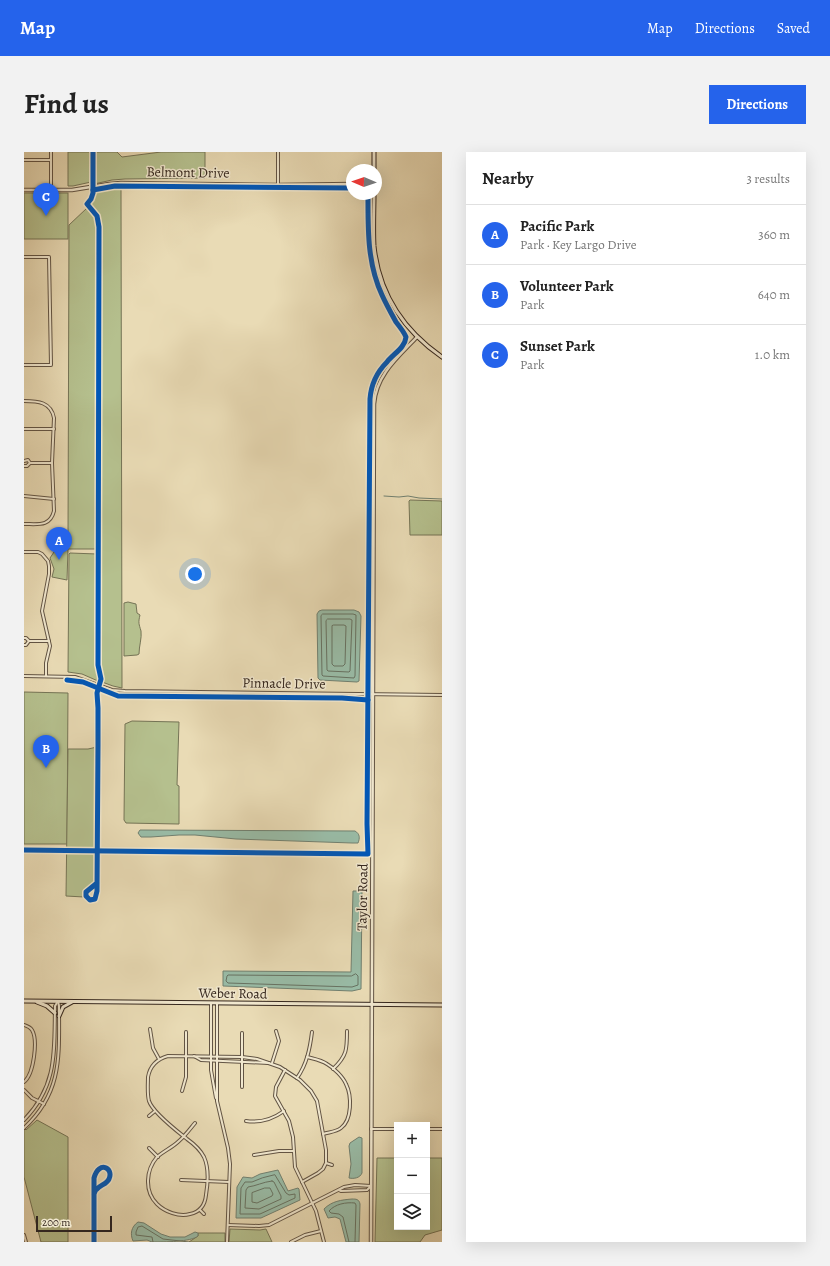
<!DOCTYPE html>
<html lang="en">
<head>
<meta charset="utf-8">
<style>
	body { margin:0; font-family:Alegreya,serif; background:#f2f2f2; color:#222 }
	.controls { position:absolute; right:12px; bottom:12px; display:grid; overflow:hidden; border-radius:0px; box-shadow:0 4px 16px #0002 }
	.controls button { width:36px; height:36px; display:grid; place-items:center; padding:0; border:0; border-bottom:1px solid #e0e0e0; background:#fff; color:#222; font:20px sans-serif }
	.compass { position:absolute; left:322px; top:12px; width:36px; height:36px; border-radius:50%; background:#fff; box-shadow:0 4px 16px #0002; rotate:272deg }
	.scale { position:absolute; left:12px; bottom:10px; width:76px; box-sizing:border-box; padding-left:4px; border:2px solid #35271e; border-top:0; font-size:11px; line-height:14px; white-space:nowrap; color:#35271e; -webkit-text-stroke:3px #f1e8cf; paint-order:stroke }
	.you { position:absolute; left:171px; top:422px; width:14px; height:14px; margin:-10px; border:3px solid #fff; border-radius:50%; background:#1a73e8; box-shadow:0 0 0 6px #1a73e833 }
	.badge { display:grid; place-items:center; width:26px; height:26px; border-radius:50%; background:#2563eb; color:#fff; font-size:13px; font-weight:700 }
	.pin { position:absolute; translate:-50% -33px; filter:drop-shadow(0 1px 2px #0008) }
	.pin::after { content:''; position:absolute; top:21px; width:14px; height:12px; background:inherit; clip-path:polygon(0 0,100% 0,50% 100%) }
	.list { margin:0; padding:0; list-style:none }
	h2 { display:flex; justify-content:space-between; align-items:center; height:52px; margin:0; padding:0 16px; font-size:17px }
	h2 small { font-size:13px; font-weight:400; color:#767676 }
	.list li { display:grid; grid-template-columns:26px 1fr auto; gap:12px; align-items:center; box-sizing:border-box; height:60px; padding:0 16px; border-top:1px solid #e0e0e0 }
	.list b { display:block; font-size:15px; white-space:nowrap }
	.list p { margin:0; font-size:13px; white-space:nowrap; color:#767676 }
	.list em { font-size:13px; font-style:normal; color:#767676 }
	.icon { flex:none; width:22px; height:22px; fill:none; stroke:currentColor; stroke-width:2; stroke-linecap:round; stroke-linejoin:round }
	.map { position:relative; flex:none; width:418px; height:1090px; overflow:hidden; border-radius:0px }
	header { display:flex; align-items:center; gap:24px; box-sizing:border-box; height:56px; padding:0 20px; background:#2563eb; color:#fff }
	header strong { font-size:19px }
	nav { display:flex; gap:22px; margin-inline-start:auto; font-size:14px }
	.intro { display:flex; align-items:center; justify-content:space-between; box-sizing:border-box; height:96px; padding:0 24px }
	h1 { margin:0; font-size:28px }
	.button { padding:10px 18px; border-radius:0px; background:#2563eb; color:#fff; font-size:14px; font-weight:700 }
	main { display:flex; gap:24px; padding:0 24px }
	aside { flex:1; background:#fff; border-radius:0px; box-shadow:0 4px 16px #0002 }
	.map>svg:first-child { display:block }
	.green { fill:#b5c08e; stroke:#757456 }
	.water { fill:#99bca7; stroke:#718070 }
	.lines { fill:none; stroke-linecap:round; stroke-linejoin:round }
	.shore { stroke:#677262; stroke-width:1 }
	.stream { stroke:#718070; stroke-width:1 }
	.minor-casing { stroke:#625444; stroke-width:4 }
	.tertiary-casing { stroke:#625444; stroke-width:4.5 }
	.secondary-casing { stroke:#35271e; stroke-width:5 }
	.minor { stroke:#f1e8cf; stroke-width:2 }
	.tertiary { stroke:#f1e8cf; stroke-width:2.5 }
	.secondary { stroke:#f1e8cf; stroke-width:3 }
	.cycleway-casing { stroke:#f1e8cf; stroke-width:8 }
	.cycleway { stroke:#0057b8; stroke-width:5 }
	.labels { text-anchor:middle; stroke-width:3; stroke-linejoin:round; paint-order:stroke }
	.street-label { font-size:14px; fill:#35271e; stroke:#f1e8cf }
</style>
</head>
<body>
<header>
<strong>Map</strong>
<nav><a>Map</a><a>Directions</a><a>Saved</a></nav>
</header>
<div class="intro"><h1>Find us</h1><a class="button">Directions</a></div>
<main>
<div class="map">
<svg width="418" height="1090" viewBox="0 0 418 1090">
	<rect width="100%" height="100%" fill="#e9dbb5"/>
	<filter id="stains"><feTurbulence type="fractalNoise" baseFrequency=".005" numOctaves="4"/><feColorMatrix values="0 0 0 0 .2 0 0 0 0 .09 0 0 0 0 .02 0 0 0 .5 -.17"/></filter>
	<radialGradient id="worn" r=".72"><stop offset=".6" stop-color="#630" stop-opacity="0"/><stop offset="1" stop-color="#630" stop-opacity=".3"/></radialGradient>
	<!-- green -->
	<g class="green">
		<path d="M44,0H67V30L49,34H44Z"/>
		<path d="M70,0H93L98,5L137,0H181V26L101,27L88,28L70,32Z"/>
		<path d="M94,36L97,37L98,536L89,534L78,530V525L75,517L77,78C77,67 73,60 66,52L70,39Z"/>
		<rect x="0" y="41" width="44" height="46"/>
		<path d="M63,56C70,60 73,68 74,77L73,396L72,397H44L43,428L28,425L30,417L26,406L32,397L33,387L44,386L45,73Z"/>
		<path d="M386,348L418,349V383H386L385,349Z"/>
		<path d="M46,401L73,402L72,517L74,529L58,522L44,520L45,402Z"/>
		<path d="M104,450L112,452L113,461L116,463C114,471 115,472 117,479C118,486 115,494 115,502L113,503L100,504V451Z"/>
		<path d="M0,540L44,541L43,692H0Z"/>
		<path d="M108,569L155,570L153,633L155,634V672H154L102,671L100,668L101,572Z"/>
		<path d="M73,595L72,730L61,738L60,745L42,744L44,597H64Z"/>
		<path d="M13,968L44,985V1090H17L0,1025V976L2,978Z"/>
		<path d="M353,1006H373V1075H403V1006H418V1078L401,1083L396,1090H351Z"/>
		<path d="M206,1077L236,1078L242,1077L248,1090H205Z"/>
		<path d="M174,1081H201V1090H165L174,1084Z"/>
	</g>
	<!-- water -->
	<g class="water">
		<path d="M298,458H330L335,460L337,464L335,529L333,530L296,528L294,526L293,462L295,459Z"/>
		<path d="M116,678L331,679C336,682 336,686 334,691H328L212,687L171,683H155L127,685H117L114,681Z"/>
		<path d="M329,739H336L338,740L337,837L328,839L199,834V819H200L327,820Z"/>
		<path d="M335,985L338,986V1021C336,1026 330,1027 325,1026L327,1012L325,994L326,991Z"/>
		<path d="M254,1018L264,1039L274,1036L275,1037L276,1048L237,1066H212L213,1035L219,1025L228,1026L236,1022Z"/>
		<path d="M328,1047C332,1047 335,1047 336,1052L335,1090H322L316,1067L311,1065L304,1066L300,1057C308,1049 317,1048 328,1047Z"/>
		<path d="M114,1070L120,1071L137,1082L146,1085H161L171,1080L174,1081V1084C167,1090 140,1090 128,1090L123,1088L109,1089C106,1082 107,1075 114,1070Z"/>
	</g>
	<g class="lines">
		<!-- shore -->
		<g class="shore">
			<path d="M299,462H329L332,463L331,524L330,526L299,524L298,523L297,464Z"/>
			<path d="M304,467H326L328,468L326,519L325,520L304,519L303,518L302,469Z"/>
			<path d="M310,473H320L322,474L321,512L319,514H310L308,512V474Z"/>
			<path d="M332,822L334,824V833L328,835L204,831L202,829L203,824L204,823L327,824Z"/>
			<path d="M251,1023L262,1041L265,1043L271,1042V1046L236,1062H216L217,1036L221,1030H228L238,1026Z"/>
			<path d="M248,1029L250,1030L257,1044V1047L235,1057L221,1056L222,1038L224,1035C232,1034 239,1030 248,1029Z"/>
			<path d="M241,1036H246L249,1042L248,1044L233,1051L228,1050V1041Z"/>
			<path d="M129,1090L128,1085L112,1083V1080L114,1075L118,1074L139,1087L165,1090"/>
			<path d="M325,1090L319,1065L315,1062L307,1061L305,1059C311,1052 322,1050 331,1051L332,1053L331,1090"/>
		</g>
		<!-- stream -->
		<path class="stream" d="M360,344L375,345L384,344L395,346L418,347"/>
		<defs>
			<g id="minor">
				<path d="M27,0V38"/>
				<path d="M0,8H27"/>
				<path d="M254,33V0"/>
				<path d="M0,105H25L27,213H0"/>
				<path d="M0,249C14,249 27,250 30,266L28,311L30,359C26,375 14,372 0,372"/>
				<path d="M0,277H30"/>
				<path d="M0,309L4,308L6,311L3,314H0"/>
				<path d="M6,311H28"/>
				<path d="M0,344L30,347"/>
				<path d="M0,400H14L18,402L24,409L25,414V422L18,459L26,494L22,511V524"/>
				<path d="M0,486H2L5,489H25"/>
				<path d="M0,493H2L5,489"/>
				<path d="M0,524L51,525L88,538L101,539L418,543"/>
				<path d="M187,852V918L192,946"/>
				<path d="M193,852V949L204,996L206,1012L203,1090"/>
				<path d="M0,873C3,874 6,875 8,878C14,888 10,922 0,930"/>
				<path d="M126,877L129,896L135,907"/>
				<path d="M170,904L177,908L245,911"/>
				<path d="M283,905C290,907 297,908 303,912C310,916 319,925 322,932C328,944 328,968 317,976C312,980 305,980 299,982"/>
				<path d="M248,911L255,889L252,879"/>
				<path d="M309,917C323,904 323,897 323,879"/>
				<path d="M261,918L252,935L251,944L265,969L269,985L271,1015L292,1059L300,1090"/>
				<path d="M273,926C283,912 286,896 288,880"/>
				<path d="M218,935V881"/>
				<path d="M0,938L8,946L20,952"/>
				<path d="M158,939L162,925V880"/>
				<path d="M125,964L131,959"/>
				<path d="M0,968C34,933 30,899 31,854L34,849"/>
				<path d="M222,969C236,971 249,967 260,959"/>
				<path d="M171,971C166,977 161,984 155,989C149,995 140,999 133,1005C122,1018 120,1039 133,1052C141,1060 155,1065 166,1062C176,1060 181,1053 182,1043C184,1031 185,1016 180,1005C176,997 170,992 163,987C153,979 129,961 125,949C123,942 124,932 124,925C126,914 133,907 144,904L218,905L233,907L256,915L276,928L287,939L293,949L302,998V1011L299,1017L294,1021L278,1030"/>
				<path d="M0,976C39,940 35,903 35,854L34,849"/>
				<path d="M347,977H373"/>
				<path d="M403,977H418"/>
				<path d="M125,996L134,1005"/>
				<path d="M230,1003L255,999H269"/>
				<path d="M302,1011L308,1013"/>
				<path d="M157,1028L205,1030"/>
				<path d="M315,1038L317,1039L343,1038L347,1034"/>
				<path d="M176,1058L180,1062"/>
				<path d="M204,1073L235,1074L245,1073L320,1035L331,1033L347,1034"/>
				<path d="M0,1083L2,1090"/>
				<path d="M267,1090L281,1083L297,1079"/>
			</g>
			<g id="tertiary">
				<path d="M0,38H48L85,32L97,31L254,33L328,32"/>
				<path d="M347,1090L350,252C352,223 374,205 393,185"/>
			</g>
			<g id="secondary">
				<path d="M350,0V18"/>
				<path d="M350,42C350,59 349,77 350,94C355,142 379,178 418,205"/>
				<path d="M0,849L418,853"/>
				<path d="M13,850L23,854L31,861"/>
				<path d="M35,864L39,855L48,850"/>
			</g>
		</defs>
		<!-- minor casing -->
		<use href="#minor" class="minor-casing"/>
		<!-- tertiary casing -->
		<use href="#tertiary" class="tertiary-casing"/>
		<!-- secondary casing -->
		<use href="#secondary" class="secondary-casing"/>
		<!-- minor -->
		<use href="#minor" class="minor"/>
		<!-- tertiary -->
		<use href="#tertiary" class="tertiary"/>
		<!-- secondary -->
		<use href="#secondary" class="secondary"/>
		<defs>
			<g id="cycleway">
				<path d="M69,0V41L67,47L63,52L73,64L75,75L74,513L77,527L73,541L74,556V593L73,739L71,747L66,748L62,744V740L73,731"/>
				<path d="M69,38L91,34L328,36"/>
				<path d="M43,528L59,530L94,544L318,546L344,548"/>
				<path d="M0,698L344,702L343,672L346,247C347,233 353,220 363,210C369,202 381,196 382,185C380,180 376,175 372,170C367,161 362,152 358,143C343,111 344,76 344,42"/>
				<path d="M70,1090V1026C75,1008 90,1016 85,1027C83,1032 76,1033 73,1037C71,1038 71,1040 70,1042"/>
			</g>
		</defs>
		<!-- cycleway casing -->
		<use href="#cycleway" class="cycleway-casing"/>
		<!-- cycleway -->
		<use href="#cycleway" class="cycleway"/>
	</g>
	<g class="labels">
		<!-- street labels -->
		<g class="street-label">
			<text transform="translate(164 20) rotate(1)" y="5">Belmont Drive</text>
			<text transform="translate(260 531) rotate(1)" y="5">Pinnacle Drive</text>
			<text transform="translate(338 745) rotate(-89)" y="5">Taylor Road</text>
			<text transform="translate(209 841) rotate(1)" y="5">Weber Road</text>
		</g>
	</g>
	<rect width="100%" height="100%" filter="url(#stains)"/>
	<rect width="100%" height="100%" fill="url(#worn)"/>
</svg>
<div class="controls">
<button>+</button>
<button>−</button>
<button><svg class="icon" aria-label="layers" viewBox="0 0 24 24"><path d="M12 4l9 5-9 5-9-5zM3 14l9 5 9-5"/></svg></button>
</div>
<svg class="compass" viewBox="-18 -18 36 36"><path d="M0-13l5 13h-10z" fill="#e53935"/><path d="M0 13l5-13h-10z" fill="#767676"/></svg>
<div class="scale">200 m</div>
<div class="you"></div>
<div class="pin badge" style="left:35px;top:408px">A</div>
<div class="pin badge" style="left:22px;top:616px">B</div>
<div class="pin badge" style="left:22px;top:64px">C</div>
</div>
<aside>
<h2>Nearby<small>3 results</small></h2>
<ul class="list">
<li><span class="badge">A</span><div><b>Pacific Park</b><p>Park · Key Largo Drive</p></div><em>360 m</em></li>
<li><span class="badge">B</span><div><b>Volunteer Park</b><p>Park</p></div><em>640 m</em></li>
<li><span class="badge">C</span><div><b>Sunset Park</b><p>Park</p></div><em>1.0 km</em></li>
</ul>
</aside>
</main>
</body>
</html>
